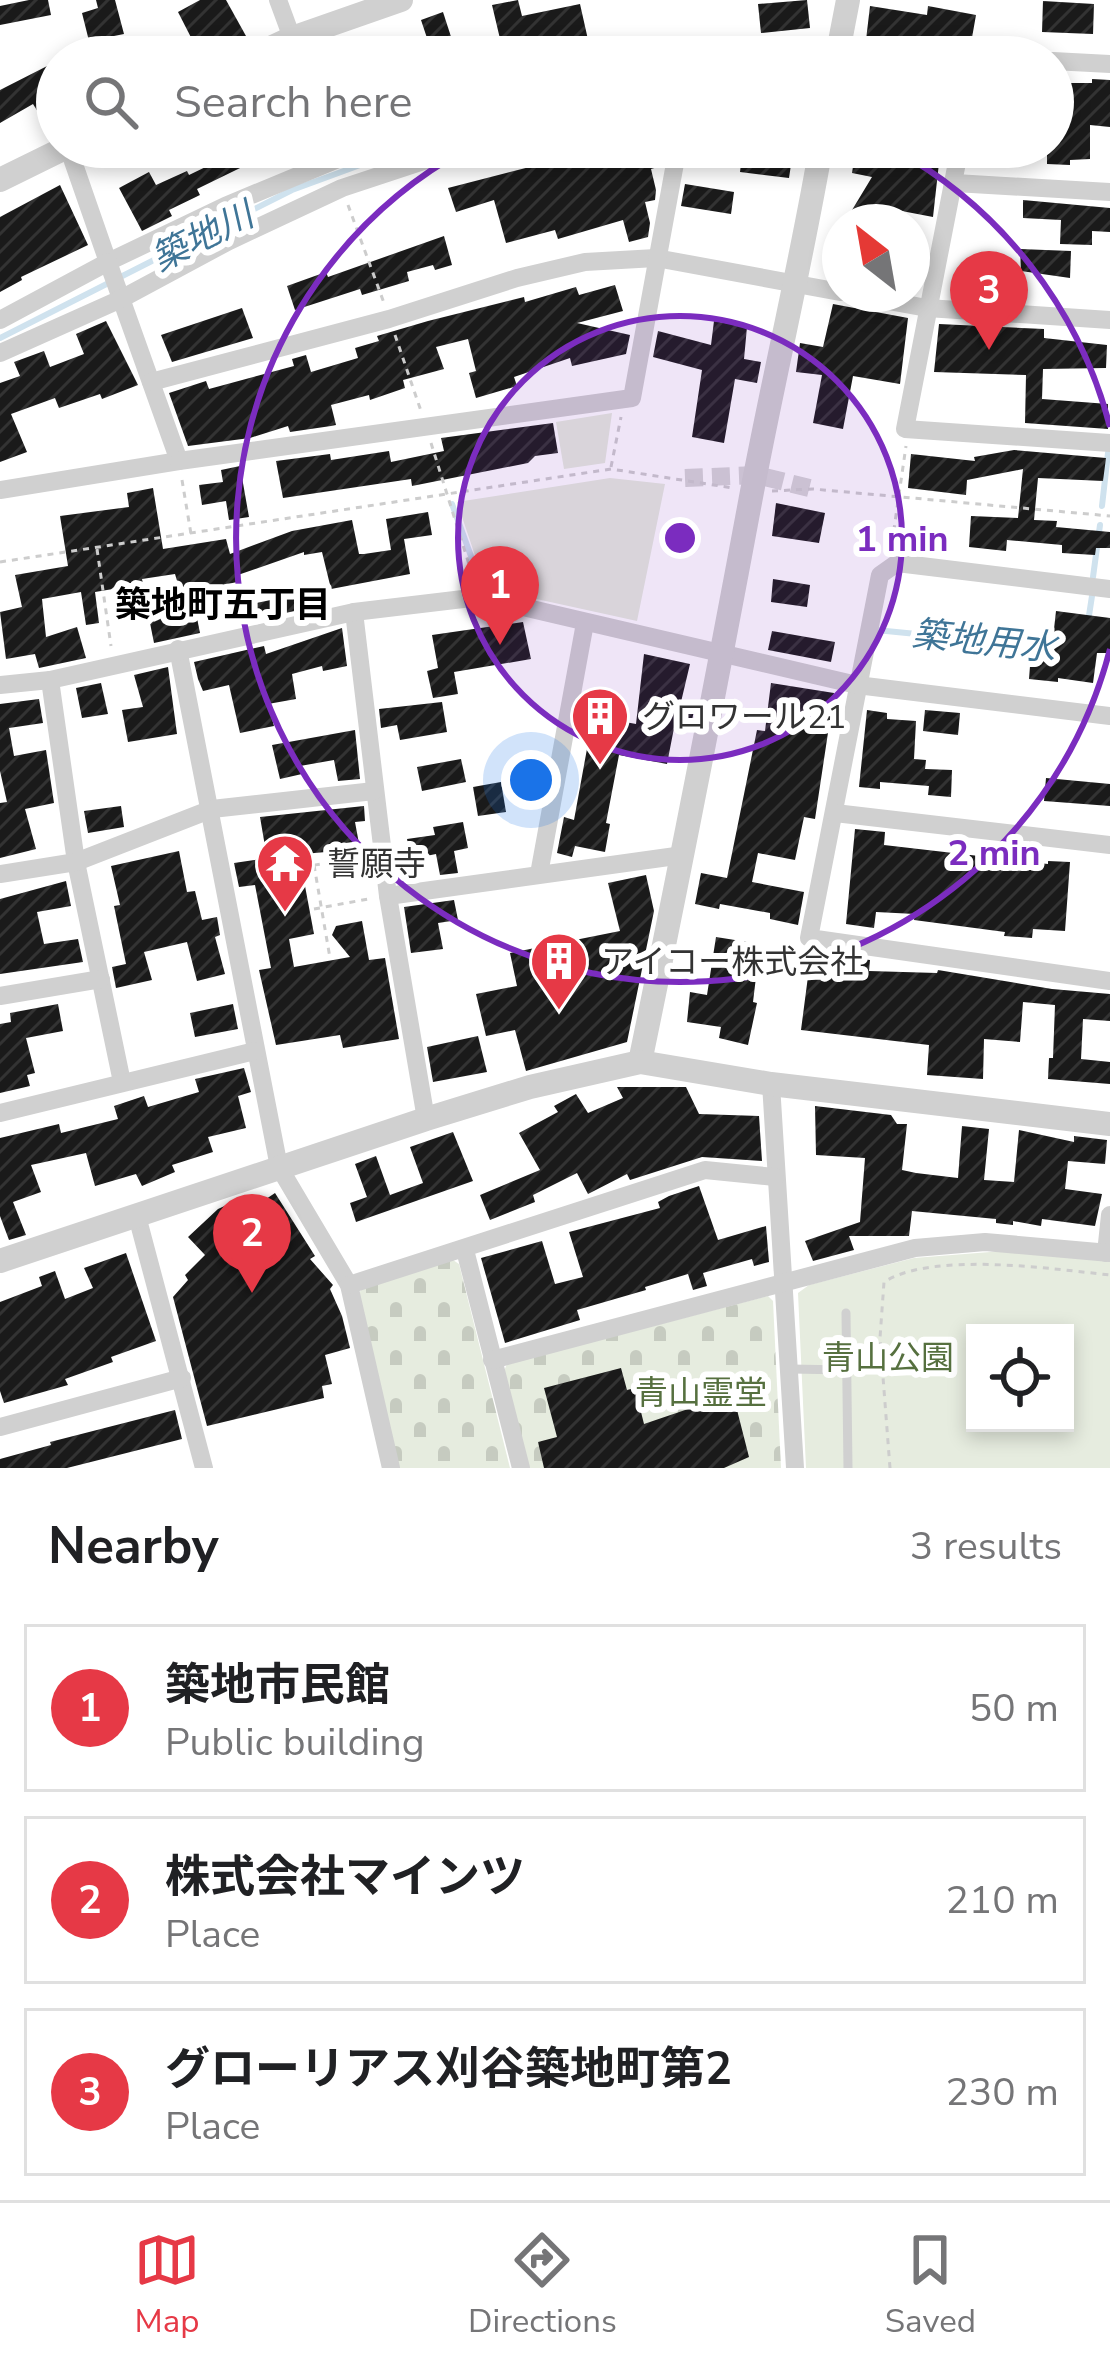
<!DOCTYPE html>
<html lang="en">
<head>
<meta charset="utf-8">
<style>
	body { margin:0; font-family:"Nunito Sans","Noto Sans JP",sans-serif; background:#f2f2f2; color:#202124 }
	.controls { position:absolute; right:36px; bottom:36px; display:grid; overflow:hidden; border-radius:0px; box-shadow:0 6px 18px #0003 }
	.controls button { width:108px; height:108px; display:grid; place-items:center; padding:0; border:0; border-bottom:3px solid #e0e0e0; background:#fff; color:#202124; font:60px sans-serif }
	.compass { position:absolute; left:822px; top:204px; width:108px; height:108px; border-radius:50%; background:#fff; box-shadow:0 6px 18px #0003; rotate:329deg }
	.you { position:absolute; left:531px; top:780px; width:42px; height:42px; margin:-30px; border:9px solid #fff; border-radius:50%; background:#1a73e8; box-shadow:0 0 0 18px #1a73e833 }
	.badge { display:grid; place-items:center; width:78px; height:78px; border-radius:50%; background:#e63946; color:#fff; font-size:39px; font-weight:700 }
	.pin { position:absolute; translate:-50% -99px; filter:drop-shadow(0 3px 6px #0008) }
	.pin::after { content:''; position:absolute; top:63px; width:42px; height:36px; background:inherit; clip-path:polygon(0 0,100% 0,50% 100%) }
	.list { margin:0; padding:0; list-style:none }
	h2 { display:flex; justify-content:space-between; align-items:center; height:156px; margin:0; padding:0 48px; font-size:51px }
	h2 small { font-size:39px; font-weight:400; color:#757577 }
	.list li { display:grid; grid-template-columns:78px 1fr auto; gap:36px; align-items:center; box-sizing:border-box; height:168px; margin:0 24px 24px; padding:0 24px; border:3px solid #e0e0e0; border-radius:0px }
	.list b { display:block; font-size:45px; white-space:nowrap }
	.list p { margin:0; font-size:39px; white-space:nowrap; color:#757577 }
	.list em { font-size:39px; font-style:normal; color:#757577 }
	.icon { flex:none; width:66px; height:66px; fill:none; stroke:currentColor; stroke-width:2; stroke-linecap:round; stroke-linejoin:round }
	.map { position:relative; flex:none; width:1110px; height:1468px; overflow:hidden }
	.search { position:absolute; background:#fff; box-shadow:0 6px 18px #0003; left:36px; right:36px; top:36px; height:132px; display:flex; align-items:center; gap:30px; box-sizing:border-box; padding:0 42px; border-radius:66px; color:#757577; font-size:45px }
	.sheet { height:732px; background:#fff }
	nav { display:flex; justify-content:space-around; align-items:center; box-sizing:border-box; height:168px; border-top:3px solid #e0e0e0; background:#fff; font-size:33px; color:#757577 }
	nav a { display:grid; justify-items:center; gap:6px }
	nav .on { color:#e63946 }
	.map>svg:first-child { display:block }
	.green { fill:#e6ecdf; fill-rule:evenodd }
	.cemetery { fill:url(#cemetery-stones) }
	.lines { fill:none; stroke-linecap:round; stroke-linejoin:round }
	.stream { stroke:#cfe2ee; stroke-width:6 }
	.building { fill:url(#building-hatch) }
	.minor-tunnel { stroke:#d6d6d6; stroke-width:18; stroke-dasharray:18 9; stroke-linecap:butt }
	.path { stroke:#cdcdcd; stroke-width:3; stroke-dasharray:6 6; stroke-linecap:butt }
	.service { stroke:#d0d0d0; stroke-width:9 }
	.minor { stroke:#d0d0d0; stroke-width:18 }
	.tertiary { stroke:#d0d0d0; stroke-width:24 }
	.ring { fill:none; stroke:#7b2cbf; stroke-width:6 }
	.labels { text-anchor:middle; stroke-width:12; stroke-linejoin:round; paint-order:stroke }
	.poi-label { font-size:33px; fill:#333; stroke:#fff; text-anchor:start }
	.park-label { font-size:33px; fill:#56703f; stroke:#fff }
	.water-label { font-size:36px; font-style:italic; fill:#3f7597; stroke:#fff }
	.neighbourhood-label { font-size:36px; font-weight:bold; fill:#000; stroke:#fff }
	.centre { fill:#7b2cbf; stroke:#fff; stroke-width:6 }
	.ring-label { font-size:36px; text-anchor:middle; font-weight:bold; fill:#7b2cbf; stroke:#fff; stroke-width:12; stroke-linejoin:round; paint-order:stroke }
</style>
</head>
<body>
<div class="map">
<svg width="1110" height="1468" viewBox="0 0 1110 1468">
	<defs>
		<pattern id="cemetery-stones" width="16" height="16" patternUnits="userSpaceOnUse" patternTransform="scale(3)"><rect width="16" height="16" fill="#e6ecdf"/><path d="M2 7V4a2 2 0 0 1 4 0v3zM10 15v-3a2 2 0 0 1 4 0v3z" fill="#c6cbc0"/></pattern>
		<pattern id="building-hatch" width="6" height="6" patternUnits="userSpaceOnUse" patternTransform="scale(3)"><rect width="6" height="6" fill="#1a1a1a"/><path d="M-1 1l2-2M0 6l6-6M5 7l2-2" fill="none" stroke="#333"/></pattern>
	</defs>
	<rect width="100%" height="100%" fill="#fff"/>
	<!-- green -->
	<g class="green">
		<path d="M612,413L605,463L564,469L556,422Z"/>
		<path d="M610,478L665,484L637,621L486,588L457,502Z"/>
		<path d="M1003,1251L1110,1261V1468H806L798,1293L809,1285L914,1258ZM975,1333H1065V1423H975Z"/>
	</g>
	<!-- cemetery -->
	<g class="cemetery">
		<path d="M453,1260L459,1264L510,1468H398L357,1297L362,1288Z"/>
		<path d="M768,1296L773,1301L781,1468H528L503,1373L507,1364Z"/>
	</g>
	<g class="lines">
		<!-- stream -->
		<g class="stream">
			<path d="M0,338L292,190L409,147"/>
			<path d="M452,504L483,589"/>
			<path d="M1102,506L1108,453"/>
			<path d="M1093,577L1100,525"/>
			<path d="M1088,622L1092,596"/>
			<path d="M876,630L1058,648"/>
		</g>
	</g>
	<!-- building -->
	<g class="building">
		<path d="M29,0H48L51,15L0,25V6Z"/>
		<path d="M96,0H115L124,34L89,41L82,13L98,8Z"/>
		<path d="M200,0H226L246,36L201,57L178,12Z"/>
		<path d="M518,0L522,16L580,4L591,53L574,57H467V52L501,43L492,5Z"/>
		<path d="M807,0L810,28L761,33L758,4Z"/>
		<path d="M1043,1L1094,4L1093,34L1042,32Z"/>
		<path d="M870,6L927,15L928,6L976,15L970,49L919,41L866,40Z"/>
		<path d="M443,12L454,46L432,53L421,20Z"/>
		<path d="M57,61V134L53,136L33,104L0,123V90Z"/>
		<path d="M1092,79L1110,80V127L1090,125V159L1070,160V165L1047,164V147H1053V83H1092Z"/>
		<path d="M210,147H283L197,189L200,195L169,210L172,216L142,231L119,188L149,172L156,185L187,171L189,175L218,161Z"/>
		<path d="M573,147H662L661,166L651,169L656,190L655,200L645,202L650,223L648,237L629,242L623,220L558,239L555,230L506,243L494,200L456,212L448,188L565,158L562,150Z"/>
		<path d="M743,147H778L777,156L792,158L789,178L740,172Z"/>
		<path d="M856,147H937L935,162L939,163L933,217L886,208L884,222L849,215L872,177L852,173Z"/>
		<path d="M685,184L734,192L731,214L681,206Z"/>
		<path d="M60,185L88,245L21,277L22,280L0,292V217Z"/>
		<path d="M1023,200L1110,208V232L1092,231V245L1060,244L1061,220L1023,218Z"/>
		<path d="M444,236L452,265L435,270L433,265L407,272L409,281L362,295L360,289L295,310L287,286L326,272L328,277Z"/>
		<path d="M1020,249L1071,251L1070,278L1021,271Z"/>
		<path d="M615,285L623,311L577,323L630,335L626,354L572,366L570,358L514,377L517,386L476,398L469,373L476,371L468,339L436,347L444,369L403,380L405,388L370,400L369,395L331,405L336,425L331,426L290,432L288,426L250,438L188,446L169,393L206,381L209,389L294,366L292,359L306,355L311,372L358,358L355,348L379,341L377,336L428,321L524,297L525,302L576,287L579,295Z"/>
		<path d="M833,304L908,318L900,384L853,376L843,429L813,423L822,375L796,372L800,343L823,347Z"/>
		<path d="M242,308L253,338L172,362L161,335Z"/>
		<path d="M106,321L138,385L102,399L100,394L59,408L55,398L11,414L27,452L0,462V383L20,376L14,362L44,351L50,367L84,354L76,334Z"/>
		<path d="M714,321L747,327L744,359L761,362L757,383L735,379L724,443L692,437L702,370L653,357L658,331L711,345Z"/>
		<path d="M939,324L1044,329V338L1107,345L1106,368L1043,369L1042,399L1108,404V429L1025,423L1026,375L934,372Z"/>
		<path d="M553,423L558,453L535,456L528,463L412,486L411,479L283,498L276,461L330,454L331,460L389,451L391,462L444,451L441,438Z"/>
		<path d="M1014,450L1106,458L1103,481L1038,478L1034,520L1057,521L1056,527L1110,532V548H1096L1095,555L1062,553V545L1007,540L1006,551L969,547L971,516L1018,518L1023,469L967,480L966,495L908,488L911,454L975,461L974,457Z"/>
		<path d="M240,466L249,517L229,520L226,501L202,505L199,485L223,482L221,470Z"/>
		<path d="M153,488L163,549L226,539L230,554L292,531L352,520L359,554H364L391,550L386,519L428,512L432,535L404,539L410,574L331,589L322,552L304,555V552L235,576L237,582L196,591L199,604L185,608L175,574L142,579L143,584L95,592L99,623L86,625L81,592L42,599L46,637L77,627L86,658L39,668L35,654L6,659L0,612L22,607L15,575L68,566L60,516L129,507L127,493Z"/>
		<path d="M776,503L825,513L819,543L772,536Z"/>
		<path d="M773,579L810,585L807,607L771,602Z"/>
		<path d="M304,593L308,608L254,620L251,604Z"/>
		<path d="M195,608L200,633L154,643L149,618Z"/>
		<path d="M1056,611L1110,618V653H1097L1093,683L1058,678V682L1029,679L1031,653L1051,656Z"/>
		<path d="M523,622L531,659L454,672L458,694L433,698L427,671L438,668L432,635Z"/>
		<path d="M342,628L347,666L323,671L322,666L292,674L296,699L268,704L274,726L240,733L229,685L203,691L198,679L194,662L264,646L266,654Z"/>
		<path d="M772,631L835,642L831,662L768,650Z"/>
		<path d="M644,654L690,664L681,702L695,705L690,731L674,728L667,764L619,755L606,823L610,824L605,852L575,846L572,857L557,853L564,817L574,820L593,716L636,724Z"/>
		<path d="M168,667L177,734L128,742L122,710L143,707L134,675Z"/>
		<path d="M101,683L108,714L82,718L76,688Z"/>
		<path d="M771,683L834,693L815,819L804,817L795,860L758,853L752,882L804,892L798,925L770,919V913L720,904L719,909L695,904L701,873L727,878L757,730L765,731Z"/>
		<path d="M39,699L43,723L9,728L14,756L46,750L54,803L25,809L36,849L0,858V803L7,802L0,771V704Z"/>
		<path d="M442,702L447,732L400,740L397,725L381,728L379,709Z"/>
		<path d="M867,710L887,713V719L916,721L914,759L926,760L925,769L952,770L951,797L928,795L929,786L880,782V789L859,787Z"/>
		<path d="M925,710L960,713L958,735L923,731Z"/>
		<path d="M355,730L360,779L338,781L334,760L300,766L302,774L280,779L272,745Z"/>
		<path d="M461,759L466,782L422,791L417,767Z"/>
		<path d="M1046,778L1110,784V806L1044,801Z"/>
		<path d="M501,782L506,812L478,816L473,787Z"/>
		<path d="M121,806L124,827L88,833L84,811Z"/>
		<path d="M364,806L365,821L355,822L360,849L292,855L297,887L305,886L314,934L289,939L294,967L350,957L332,935L336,926L362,921L369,960L385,958L399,1039L343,1048L340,1035L276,1045L259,970L271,968L255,885L239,887L234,863L267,858L260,817Z"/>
		<path d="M463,822L468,848L454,851L458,873L440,875L436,854L411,859L407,839L435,835L433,827Z"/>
		<path d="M855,829L885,832L884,845L1048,864V861L1070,862L1065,931L1033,929L1032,938L1004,936L1005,932L914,920L915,914L876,912L874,928L846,924Z"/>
		<path d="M179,851L187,892L195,891L202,920L217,917L220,935L215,937L225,974L197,981L187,942L144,952L152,980L116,988L112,967L126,964L114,906L120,905L111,866Z"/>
		<path d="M646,875L654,911L627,1042L526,1071L515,1030L486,1036L476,994L517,986L510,953L620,931L608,883Z"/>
		<path d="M66,881L71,906L37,912L44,944L78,939L83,962L0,974V899Z"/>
		<path d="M454,900L458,920L438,923L443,949L411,953L404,907Z"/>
		<path d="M716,937L760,944L753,1002L757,1003L748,1045L719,1038L721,1027L687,1022L690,992L707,995Z"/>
		<path d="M846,957L870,960L869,971L937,973L938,970L1052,989L1110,994V1021L1083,1019L1081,1059L1110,1062V1084L1048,1079L1049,1058H1053L1055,1005L1023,1002L1020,1042L984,1039L983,1079L927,1075L929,1045L801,1030L810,961L846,965Z"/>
		<path d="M58,1004L63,1031L26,1038L35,1073L27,1075L30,1086L0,1093V1024L11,1022L10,1013Z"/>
		<path d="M233,1004L238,1029L195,1037L190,1013Z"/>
		<path d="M478,1036L487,1072L433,1082L427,1047Z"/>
		<path d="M244,1068L251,1092L238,1096L246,1128L208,1137L213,1152L172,1165L175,1172L142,1186L136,1174L95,1186L86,1153L31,1165L41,1192L13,1202L26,1235L9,1240L0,1216V1138L59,1124L61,1133L118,1119L114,1106L144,1096L148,1107L199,1092L195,1079Z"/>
		<path d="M617,1087H686L699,1114L759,1116L762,1161L702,1157L630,1180L627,1174L588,1194L577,1173L533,1195L535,1202L490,1220L480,1195L540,1170L519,1133L558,1112L554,1106L576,1094L588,1113L623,1098Z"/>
		<path d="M815,1106L891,1115L897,1124H907L902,1170L916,1173L958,1178L962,1126L989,1129L984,1180L1014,1182L1019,1130L1074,1142V1136L1107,1140L1105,1164L1068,1161L1065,1189L1102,1194L1095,1226L1042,1219L1041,1226L1013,1221V1225L996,1223V1219L912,1211L909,1236H849L854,1250L813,1261L805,1241L860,1222L865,1158L816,1155Z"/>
		<path d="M453,1132L473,1181L356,1222L350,1203L367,1197L355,1164L376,1156L390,1195L423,1183L410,1147Z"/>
		<path d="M699,1186L718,1240L766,1226L769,1262L754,1266L752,1259L703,1273L707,1286L693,1290L688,1274L645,1287L646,1290L577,1310L580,1320L505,1343L481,1258L542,1241L555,1284L583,1277L569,1232L660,1208L658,1202L669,1196Z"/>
		<path d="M275,1193L315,1256L310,1259L333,1285L330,1289L342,1316L350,1348L325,1355L332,1384L322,1386L324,1398L207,1426L173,1297L188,1280L185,1275L205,1255L188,1237L218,1209L231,1203L242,1215Z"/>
		<path d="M126,1253L156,1341L111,1357L113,1362L65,1379L68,1385L4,1403L0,1391V1302L42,1286L39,1277L55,1271L65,1299L93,1288L84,1268Z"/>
		<path d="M621,1368L627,1390L635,1388L644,1424L694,1407L690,1390L707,1386L711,1402L725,1398L728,1408L736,1406L749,1457L724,1468H544L538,1442L557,1437L544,1388Z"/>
		<path d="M175,1410L182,1439L67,1468H0V1459L51,1445L50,1442Z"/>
	</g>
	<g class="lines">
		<!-- minor-tunnel -->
		<path class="minor-tunnel" d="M685,478L757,475L813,489"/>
		<!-- path -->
		<g class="path">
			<path d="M348,205L384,303"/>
			<path d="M395,335L421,411"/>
			<path d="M431,443L473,577"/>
			<path d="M611,467L621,417"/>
			<path d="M182,480L191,534"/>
			<path d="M772,491L813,489L1110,516"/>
			<path d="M892,543L906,446"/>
			<path d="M97,549L111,646"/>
			<path d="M0,562L611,469L733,488"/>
			<path d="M314,865L330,958"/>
			<path d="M302,867L365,857"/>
			<path d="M314,909L368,899"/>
			<path d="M890,1468L880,1338L884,1282C933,1251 1053,1269 1110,1275"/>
		</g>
		<!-- service -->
		<g class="service">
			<path d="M846,1313L848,1468"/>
			<path d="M791,1369L846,1370"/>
		</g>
		<!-- minor -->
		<g class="minor">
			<path d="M278,0L292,38"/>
			<path d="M785,57L838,53L940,57"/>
			<path d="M1053,61L1110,64"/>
			<path d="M68,147L108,262L225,206L367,147"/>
			<path d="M960,147L905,429L1110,443"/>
			<path d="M955,183L1110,192"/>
			<path d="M850,294L927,308L1110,320"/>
			<path d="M0,320L108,262L179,461L0,490"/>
			<path d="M0,353L121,299L229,241L342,188L466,147"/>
			<path d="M151,382L389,319L517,278L585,262L656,258L840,292"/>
			<path d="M179,461L632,398L678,147"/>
			<path d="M1110,589L897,563L880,575L809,938L1110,981"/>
			<path d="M354,612L388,896L426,1119"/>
			<path d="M178,649L279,1167L349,1285L391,1468"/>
			<path d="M50,680L76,862L122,1082"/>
			<path d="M0,685L50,680L354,612L480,597L857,685L1110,716"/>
			<path d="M835,813L1110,845"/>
			<path d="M0,874L76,862L212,809L374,791"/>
			<path d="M539,874L585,623"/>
			<path d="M388,896L683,855"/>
			<path d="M0,996L101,979"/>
			<path d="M771,1084L795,1468"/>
			<path d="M0,1113L255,1051"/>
			<path d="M137,1216L204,1468"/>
			<path d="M465,1250L521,1468"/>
			<path d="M1106,1253L1110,1215"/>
			<path d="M349,1285L705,1170L775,1177"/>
			<path d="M492,1360L915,1248L985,1242L1110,1253"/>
			<path d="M0,1427L182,1378"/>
		</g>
		<!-- tertiary -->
		<g class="tertiary">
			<path d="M251,57L292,38L401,0"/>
			<path d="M837,57L848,0"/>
			<path d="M0,180L67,147"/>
			<path d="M640,1062C679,874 716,685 751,497C773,380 801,264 821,147"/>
			<path d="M0,1261L426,1119L530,1087L640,1062L771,1084L1110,1124"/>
		</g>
	</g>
	<!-- distance rings -->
	<circle cx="680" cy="538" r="222" fill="#7b2cbf" fill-opacity=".12"/>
	<g class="ring">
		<circle cx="680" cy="538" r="222"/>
		<path d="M1110 649A444 444 0 1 1 468 148M892 148A444 444 0 0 1 1110 427"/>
	</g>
	<!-- icons -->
	<defs>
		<symbol id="building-pin" viewBox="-11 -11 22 30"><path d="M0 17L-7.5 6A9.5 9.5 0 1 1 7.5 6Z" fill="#e63946" stroke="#fff"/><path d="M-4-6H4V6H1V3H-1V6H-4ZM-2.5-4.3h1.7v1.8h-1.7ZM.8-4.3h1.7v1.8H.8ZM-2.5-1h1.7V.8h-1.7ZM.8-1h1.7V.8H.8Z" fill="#fff"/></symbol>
		<symbol id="temple-pin" viewBox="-11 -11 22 30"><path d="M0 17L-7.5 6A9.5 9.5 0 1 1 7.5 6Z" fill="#e63946" stroke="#fff"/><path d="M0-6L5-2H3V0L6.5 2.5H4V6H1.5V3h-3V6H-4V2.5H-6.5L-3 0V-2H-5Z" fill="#fff"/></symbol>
	</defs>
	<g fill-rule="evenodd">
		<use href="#building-pin" x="567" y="683" width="66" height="90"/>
		<use href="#temple-pin" x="252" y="830" width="66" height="90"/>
		<use href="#building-pin" x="526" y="928" width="66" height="90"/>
	</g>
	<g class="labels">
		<!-- poi labels -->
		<g class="poi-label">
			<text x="642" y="728">グロワール21</text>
			<text x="327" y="875">誓願寺</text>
			<text x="601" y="973">アイコー株式会社</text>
		</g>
		<!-- park labels -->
		<g class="park-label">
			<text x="888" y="1369">青山公園</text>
			<text x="701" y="1404">青山霊堂</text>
		</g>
		<!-- water labels -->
		<g class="water-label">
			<text transform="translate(202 236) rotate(-27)" y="13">築地川</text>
			<text transform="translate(984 640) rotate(6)" y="13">築地用水</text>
		</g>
		<!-- neighbourhood labels -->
		<g class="neighbourhood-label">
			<text x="223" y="617">築地町五丁目</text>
		</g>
	</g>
	<circle cx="680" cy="538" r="18" class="centre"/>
	<g class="ring-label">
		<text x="902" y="551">1 min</text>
		<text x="994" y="865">2 min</text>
	</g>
</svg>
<div class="controls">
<button><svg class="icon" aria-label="locate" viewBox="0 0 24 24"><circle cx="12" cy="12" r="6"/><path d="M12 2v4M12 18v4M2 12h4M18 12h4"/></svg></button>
</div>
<svg class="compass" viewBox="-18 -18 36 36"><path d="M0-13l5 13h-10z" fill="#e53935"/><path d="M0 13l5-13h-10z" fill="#757577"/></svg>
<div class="you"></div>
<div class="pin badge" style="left:500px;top:645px">1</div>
<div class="pin badge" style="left:252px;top:1293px">2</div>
<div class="pin badge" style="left:989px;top:350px">3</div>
<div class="search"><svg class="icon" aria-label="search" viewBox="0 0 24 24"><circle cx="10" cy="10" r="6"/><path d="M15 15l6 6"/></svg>Search here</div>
</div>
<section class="sheet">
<h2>Nearby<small>3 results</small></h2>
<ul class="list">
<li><span class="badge">1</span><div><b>築地市民館</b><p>Public building</p></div><em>50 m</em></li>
<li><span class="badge">2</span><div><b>株式会社マインツ</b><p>Place</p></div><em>210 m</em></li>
<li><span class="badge">3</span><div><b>グローリアス刈谷築地町第2</b><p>Place</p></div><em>230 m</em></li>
</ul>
</section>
<nav>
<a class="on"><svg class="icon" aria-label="map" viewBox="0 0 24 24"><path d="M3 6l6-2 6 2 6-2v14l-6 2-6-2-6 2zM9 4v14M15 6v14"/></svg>Map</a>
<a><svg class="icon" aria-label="directions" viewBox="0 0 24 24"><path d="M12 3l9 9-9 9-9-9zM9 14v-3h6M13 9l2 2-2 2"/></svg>Directions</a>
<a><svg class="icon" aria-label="saved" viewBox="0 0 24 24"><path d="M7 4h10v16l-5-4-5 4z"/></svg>Saved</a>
</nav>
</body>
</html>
